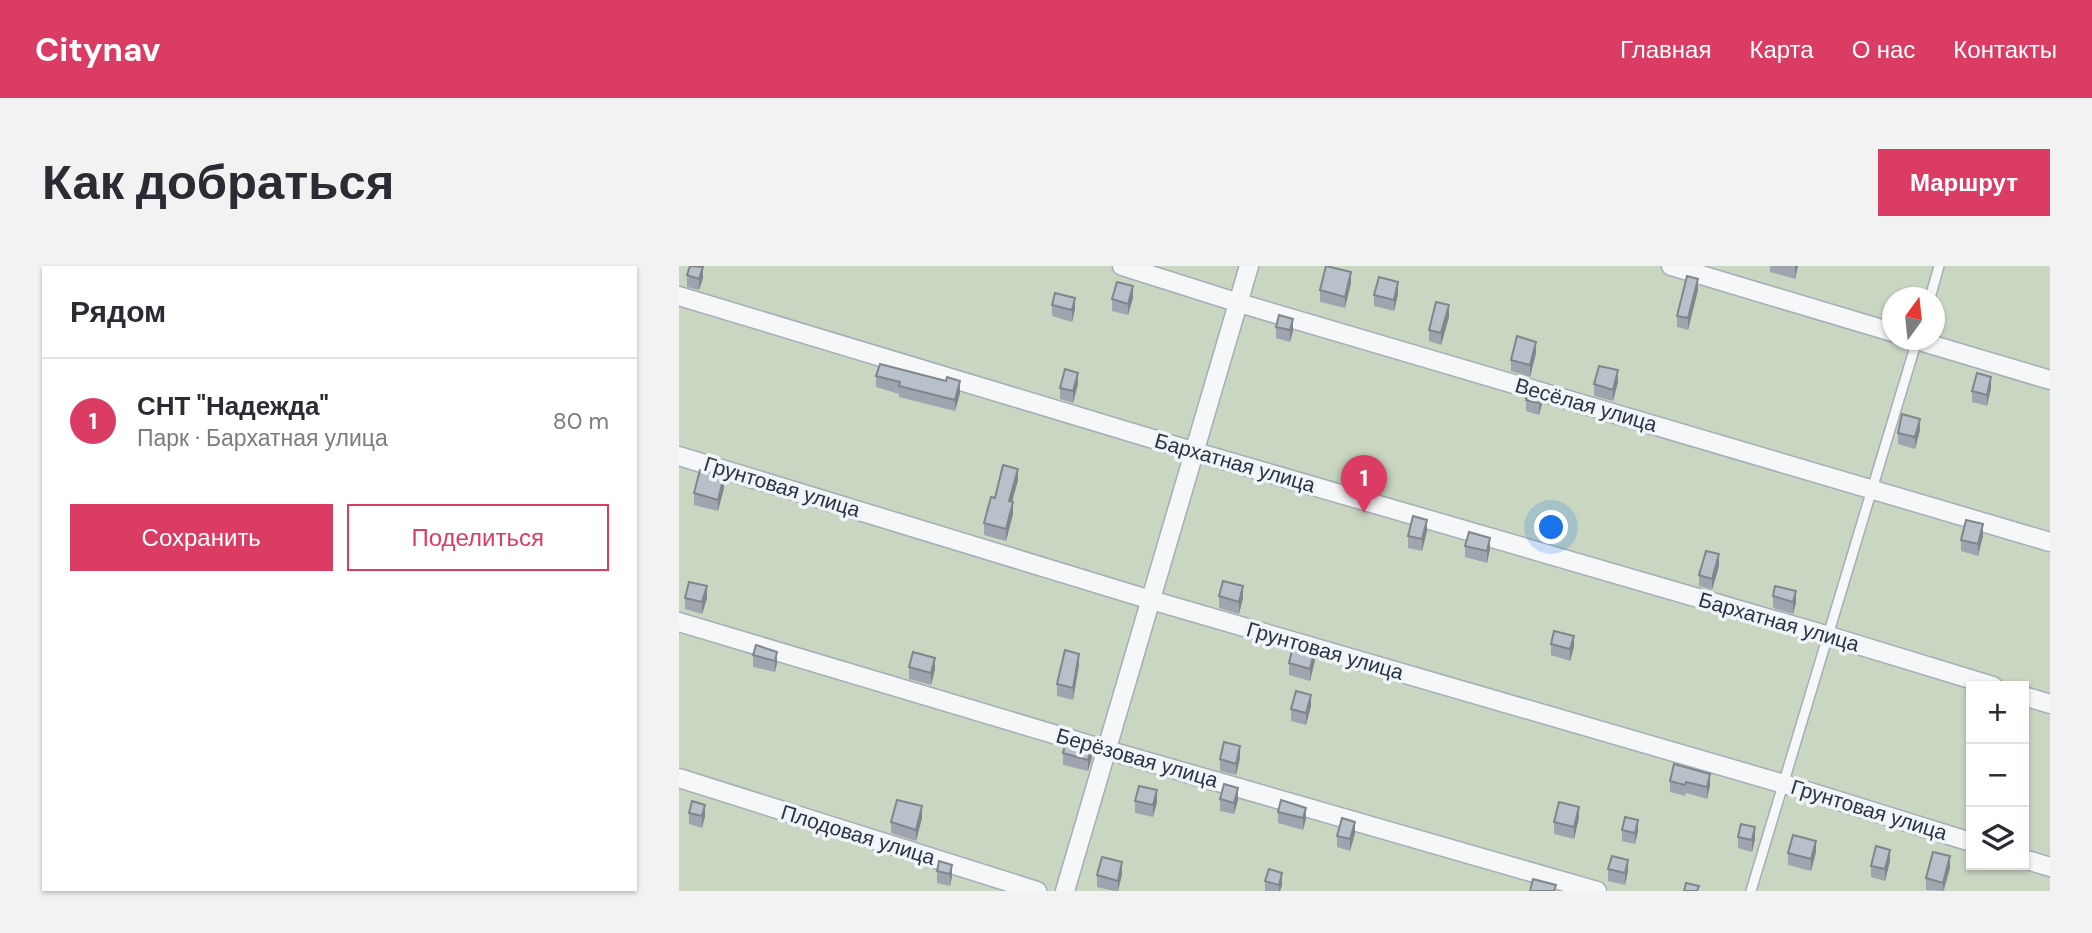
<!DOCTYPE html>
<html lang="ru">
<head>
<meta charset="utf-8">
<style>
	body { margin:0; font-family:"DM Sans",sans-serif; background:#f2f2f3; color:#2b2b33 }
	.controls { position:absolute; right:21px; bottom:21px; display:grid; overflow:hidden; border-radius:0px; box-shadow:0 2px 5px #0004 }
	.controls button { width:63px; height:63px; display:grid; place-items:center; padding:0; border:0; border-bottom:2px solid #e1e1e2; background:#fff; color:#2b2b33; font:35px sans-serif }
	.compass { position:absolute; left:1203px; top:21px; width:63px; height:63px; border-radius:50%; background:#fff; box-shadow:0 2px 5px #0004; rotate:15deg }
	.you { position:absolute; left:873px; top:262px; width:24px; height:24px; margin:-18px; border:5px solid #fff; border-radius:50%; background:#1a73e8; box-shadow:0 0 0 10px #1a73e833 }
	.badge { display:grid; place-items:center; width:46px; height:46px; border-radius:50%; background:#db3c64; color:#fff; font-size:23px; font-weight:700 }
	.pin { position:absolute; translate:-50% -58px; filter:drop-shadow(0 2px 4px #0008) }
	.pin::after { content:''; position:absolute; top:37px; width:24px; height:21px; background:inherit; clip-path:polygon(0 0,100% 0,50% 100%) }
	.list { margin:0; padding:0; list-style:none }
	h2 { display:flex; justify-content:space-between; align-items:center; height:91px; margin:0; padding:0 28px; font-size:30px }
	h2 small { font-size:23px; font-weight:400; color:#7c7c81 }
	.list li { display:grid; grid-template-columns:46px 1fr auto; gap:21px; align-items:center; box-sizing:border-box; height:126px; padding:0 28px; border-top:2px solid #e1e1e2 }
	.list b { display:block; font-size:26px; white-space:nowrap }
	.list p { margin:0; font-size:23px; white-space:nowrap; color:#7c7c81 }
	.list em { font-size:23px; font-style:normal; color:#7c7c81 }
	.actions { display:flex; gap:14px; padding:21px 28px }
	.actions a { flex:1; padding:16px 0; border:2px solid #db3c64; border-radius:0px; text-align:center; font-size:24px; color:#db3c64 }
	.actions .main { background:#db3c64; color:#fff }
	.icon { flex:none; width:38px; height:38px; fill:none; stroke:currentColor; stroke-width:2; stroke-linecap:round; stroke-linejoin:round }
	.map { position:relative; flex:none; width:1371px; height:625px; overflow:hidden; border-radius:0px }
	header { display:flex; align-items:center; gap:42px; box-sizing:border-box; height:98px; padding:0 35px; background:#db3c64; color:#fff }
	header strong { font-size:33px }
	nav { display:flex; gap:38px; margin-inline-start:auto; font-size:24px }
	.intro { display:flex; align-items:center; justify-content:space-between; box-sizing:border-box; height:168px; padding:0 42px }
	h1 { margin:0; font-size:49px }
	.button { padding:18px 32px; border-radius:0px; background:#db3c64; color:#fff; font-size:24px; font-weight:700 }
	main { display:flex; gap:42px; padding:0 42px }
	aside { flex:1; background:#fff; border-radius:0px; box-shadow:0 2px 5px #0004 }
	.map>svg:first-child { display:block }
	.garden { fill:#c9d6c2; fill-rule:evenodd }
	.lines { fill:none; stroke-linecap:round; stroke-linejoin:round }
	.lane-casing { stroke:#a6adb6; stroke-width:12 }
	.street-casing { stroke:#a6adb6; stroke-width:21 }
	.lane { stroke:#f5f7f9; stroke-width:9 }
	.street { stroke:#f5f7f9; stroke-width:18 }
	.wall { fill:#9ea5ae }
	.shaded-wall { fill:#81868d }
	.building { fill:#b8c0ca; stroke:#81868d; stroke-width:2 }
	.labels { text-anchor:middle; stroke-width:7; stroke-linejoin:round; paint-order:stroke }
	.street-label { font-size:21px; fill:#283545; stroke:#f2f5f8 }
</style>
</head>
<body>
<header>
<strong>Citynav</strong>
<nav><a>Главная</a><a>Карта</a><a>О нас</a><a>Контакты</a></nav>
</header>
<div class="intro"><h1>Как добраться</h1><a class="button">Маршрут</a></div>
<main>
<aside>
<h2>Рядом<small></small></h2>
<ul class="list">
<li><span class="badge">1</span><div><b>СНТ &quot;Надежда&quot;</b><p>Парк · Бархатная улица</p></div><em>80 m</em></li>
</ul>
<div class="actions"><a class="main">Сохранить</a><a>Поделиться</a></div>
</aside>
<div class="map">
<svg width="1371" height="625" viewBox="0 0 1371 625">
	<rect width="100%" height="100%" fill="#e2e6eb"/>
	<!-- garden -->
	<path class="garden" d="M0,0H1371V625H0ZM1213,32H1255V74H1213ZM1292,420H1345V599H1292Z"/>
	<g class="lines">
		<defs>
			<g id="lane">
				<path d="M1251,32L1260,0"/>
				<path d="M1072,625L1238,74"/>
			</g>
			<g id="street">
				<path d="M443,0L560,37L1371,276"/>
				<path d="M992,0L1213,66"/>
				<path d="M0,30L517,186L1150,370L1314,420"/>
				<path d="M1237,74L1371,114"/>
				<path d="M0,190L472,334L1105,518L1292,576"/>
				<path d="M0,356L428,484L918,625"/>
				<path d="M1345,430L1371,438"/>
				<path d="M0,512L358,625"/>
				<path d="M1345,593L1371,601"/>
				<path d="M386,625L570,0"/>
			</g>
		</defs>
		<!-- lane casing -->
		<use href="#lane" class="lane-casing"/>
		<!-- street casing -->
		<use href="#street" class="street-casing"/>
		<!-- lane -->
		<use href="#lane" class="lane"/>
		<!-- street -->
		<use href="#street" class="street"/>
	</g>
	<!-- wall -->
	<g class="wall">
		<path d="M1091,0H1119L1116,13L1091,6Z"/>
		<path d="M8,9L24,12L20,24L8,21Z"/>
		<path d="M672,17L666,42L641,36V24Z"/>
		<path d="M1019,24L1009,64L998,61V50Z"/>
		<path d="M719,28L715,45L695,40V29Z"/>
		<path d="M454,32L449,49L433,45V33Z"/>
		<path d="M373,39L396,43L393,56L373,50Z"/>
		<path d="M770,51L762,79L750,75V64Z"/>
		<path d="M597,61L614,65L611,76L597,72Z"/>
		<path d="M857,87L851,111L832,105V94Z"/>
		<path d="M197,110L281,127L276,145L220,131V128L197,121Z"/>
		<path d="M939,116L934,135L915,130V118Z"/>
		<path d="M399,118L394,137L381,133V122Z"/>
		<path d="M1312,122L1308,140L1293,136V125Z"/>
		<path d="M847,134L863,138L860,149L847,145Z"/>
		<path d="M1241,164L1236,183L1219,178V167Z"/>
		<path d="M339,214L333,236L334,248L327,275L305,269V257L316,232Z"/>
		<path d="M45,222L39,245L15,239V227Z"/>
		<path d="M748,265L743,285L729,282V270Z"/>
		<path d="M1304,270L1299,290L1282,285V274Z"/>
		<path d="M786,280L811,283L808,297L786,291Z"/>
		<path d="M1040,300L1033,324L1020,320V309Z"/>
		<path d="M540,330L564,332L560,348L540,342Z"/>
		<path d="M1094,330L1117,337L1114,348L1094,342Z"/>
		<path d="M6,332H28L23,348L6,343Z"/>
		<path d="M872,378L895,381L891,395L872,389Z"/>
		<path d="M98,386V397L96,406L74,401V389Z"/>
		<path d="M636,394L631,415L610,409V397Z"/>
		<path d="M400,399L394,434L378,430V418Z"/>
		<path d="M230,401L256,403L252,419L230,413Z"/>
		<path d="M632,440L627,459L612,455V443Z"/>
		<path d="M384,487L413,491L409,505L384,499Z"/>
		<path d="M561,492L557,509L541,505V493Z"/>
		<path d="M995,498L1031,520L1028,533L1007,527L1006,530L991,526V515Z"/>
		<path d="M541,533L559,534L555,548L541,545Z"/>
		<path d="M456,535L478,536L474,551L456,547Z"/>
		<path d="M599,546L627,553L624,564L599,557Z"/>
		<path d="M10,547L26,550L23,562L10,558Z"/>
		<path d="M243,552L237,575L212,567V556Z"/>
		<path d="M900,552L895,573L875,568V556Z"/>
		<path d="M943,564L959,565L956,578L943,575Z"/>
		<path d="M676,567L671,585L658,581V570Z"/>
		<path d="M1059,571L1076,573L1073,586L1059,582Z"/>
		<path d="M1137,586L1132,605L1109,599V587Z"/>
		<path d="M260,595L273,610L271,620L258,617V605Z"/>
		<path d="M1211,595L1206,615L1192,611V600Z"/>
		<path d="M1271,602L1265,625L1247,624V612Z"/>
		<path d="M929,603L949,605L946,619L929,615Z"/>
		<path d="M443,608L439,625H435L418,621V609Z"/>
		<path d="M586,615L603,619L601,625H586Z"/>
	</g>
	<!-- shaded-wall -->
	<g class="shaded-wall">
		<path d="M1116,0H1119L1116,13Z"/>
		<path d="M24,1V12L20,24V13Z"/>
		<path d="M672,6V17L666,42V31Z"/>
		<path d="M1019,13V24L1009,64V52Z"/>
		<path d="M719,16V28L715,45V34Z"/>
		<path d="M454,20V32L449,49V38Z"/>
		<path d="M396,32V43L393,56V44Z"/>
		<path d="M770,39V51L762,79V67Z"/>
		<path d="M614,53V65L611,76V64Z"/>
		<path d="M857,76V87L851,111V99Z"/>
		<path d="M939,104V116L934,135V124Z"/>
		<path d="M399,107V118L394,137V125Z"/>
		<path d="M1312,111V122L1308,140V129Z"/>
		<path d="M281,115V127L276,145V134Z"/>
		<path d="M863,127V138L860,149V137Z"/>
		<path d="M1241,153V164L1236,183V171Z"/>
		<path d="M339,203V214L330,247V235Z"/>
		<path d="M45,210V222L39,245V234Z"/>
		<path d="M334,236V248L327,275V263Z"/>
		<path d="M748,254V265L743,285V273Z"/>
		<path d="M1304,258V270L1299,290V278Z"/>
		<path d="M811,272V283L808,297V285Z"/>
		<path d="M1040,288V300L1033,324V313Z"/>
		<path d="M28,320V332L23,348V336Z"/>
		<path d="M564,320V332L560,348V336Z"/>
		<path d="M1117,325V337L1114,348V336Z"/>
		<path d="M895,370V381L891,395V383Z"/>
		<path d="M636,382V394L631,415V403Z"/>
		<path d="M98,386V397L96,406V395Z"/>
		<path d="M400,388V399L394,434V422Z"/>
		<path d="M256,392V403L252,419V407Z"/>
		<path d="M632,429V440L627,459V447Z"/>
		<path d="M413,480V491L409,505V494Z"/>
		<path d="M561,480V492L557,509V498Z"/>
		<path d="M1031,508V520L1028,533V521Z"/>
		<path d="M559,522V534L555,548V537Z"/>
		<path d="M478,524V536L474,551V539Z"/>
		<path d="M26,539V550L23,562V550Z"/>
		<path d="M243,540V552L237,575V564Z"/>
		<path d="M900,541V552L895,573V561Z"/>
		<path d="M627,542V553L624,564V552Z"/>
		<path d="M959,554V565L956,578V567Z"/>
		<path d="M676,556V567L671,585V573Z"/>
		<path d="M1076,561V573L1073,586V574Z"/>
		<path d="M1137,575V586L1132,605V593Z"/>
		<path d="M1211,584V595L1206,615V603Z"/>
		<path d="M1271,590V602L1264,625V617Z"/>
		<path d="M949,594V605L946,619V607Z"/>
		<path d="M443,596V608L439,625V615Z"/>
		<path d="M273,599V610L271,620V608Z"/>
		<path d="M603,607V619L601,625H600V619Z"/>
	</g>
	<!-- building -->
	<g class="building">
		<path d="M11,0L24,1L20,13L8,9Z"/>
		<path d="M647,0L672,6L666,31L641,24Z"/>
		<path d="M1008,10L1019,13L1009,52L998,50Z"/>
		<path d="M700,11L719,16L715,34L695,29Z"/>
		<path d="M438,16L454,20L449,38L433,33Z"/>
		<path d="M376,27L396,32L393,44L373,39Z"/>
		<path d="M757,36L770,39L762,67L750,64Z"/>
		<path d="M600,49L614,53L611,64L597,61Z"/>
		<path d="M838,70L857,76L851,99L832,94Z"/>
		<path d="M201,98L267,115L268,111L281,115L276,134L220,120L221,116L197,110Z"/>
		<path d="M920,100L939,104L934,124L915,118Z"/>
		<path d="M386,103L399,107L394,125L381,122Z"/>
		<path d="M1298,107L1312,111L1308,129L1293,125Z"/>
		<path d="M850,123L863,127L860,137L847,134Z"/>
		<path d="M1223,148L1241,153L1236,171L1219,167Z"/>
		<path d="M324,199L339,203L330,235L334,236L327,263L305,257L312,231L316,232Z"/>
		<path d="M21,204L45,210L39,234L15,227Z"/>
		<path d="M734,250L748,254L743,273L729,270Z"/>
		<path d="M1287,254L1304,258L1299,278L1282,274Z"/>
		<path d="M790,266L811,272L808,285L786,280Z"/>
		<path d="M1027,285L1040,288L1033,313L1020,309Z"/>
		<path d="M544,315L564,320L560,336L540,330Z"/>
		<path d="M10,316L28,320L23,336L6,332Z"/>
		<path d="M1096,320L1117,325L1114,336L1094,330Z"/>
		<path d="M875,365L895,370L891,383L872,378Z"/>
		<path d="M615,376L636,382L631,403L610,397Z"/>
		<path d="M77,379L98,386L96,395L74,389Z"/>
		<path d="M386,384L400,388L394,422L378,418Z"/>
		<path d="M234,386L256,392L252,407L230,401Z"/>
		<path d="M617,425L632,429L627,447L612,443Z"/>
		<path d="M388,472L413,480L409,494L384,487Z"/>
		<path d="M545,476L561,480L557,498L541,493Z"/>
		<path d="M995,498L1031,508L1028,521L1007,516L1006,519L991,515Z"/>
		<path d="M545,518L559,522L555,537L541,533Z"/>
		<path d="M460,520L478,524L474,539L456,535Z"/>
		<path d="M218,534L243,540L237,564L212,556Z"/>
		<path d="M602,534L627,542L624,552L599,546Z"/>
		<path d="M13,535L26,539L23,550L10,547Z"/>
		<path d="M880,536L900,541L895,561L875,556Z"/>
		<path d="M946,551L959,554L956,567L943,564Z"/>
		<path d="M663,552L676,556L671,573L658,570Z"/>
		<path d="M1062,558L1076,561L1073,574L1059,571Z"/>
		<path d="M1114,569L1137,575L1132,593L1109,587Z"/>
		<path d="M1197,580L1211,584L1206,603L1192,600Z"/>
		<path d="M1254,586L1271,590L1264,617L1247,612Z"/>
		<path d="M933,590L949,594L946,607L929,603Z"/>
		<path d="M423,591L443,596L439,615L418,609Z"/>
		<path d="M260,595L273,599L271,608L258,605Z"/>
		<path d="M590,603L603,607L600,619L586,615Z"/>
		<path d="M854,613L877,619L875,625H851Z"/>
		<path d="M1007,617L1020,620L1018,625H1005Z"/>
	</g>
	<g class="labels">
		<!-- street labels -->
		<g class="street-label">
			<text transform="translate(907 139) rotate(16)" y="7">Весёлая улица</text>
			<text transform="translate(556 197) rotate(16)" y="7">Бархатная улица</text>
			<text transform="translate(103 221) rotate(17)" y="7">Грунтовая улица</text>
			<text transform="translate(1100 356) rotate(16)" y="7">Бархатная улица</text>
			<text transform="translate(646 385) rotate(16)" y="7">Грунтовая улица</text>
			<text transform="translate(458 492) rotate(16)" y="7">Берёзовая улица</text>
			<text transform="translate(1190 544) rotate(17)" y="7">Грунтовая улица</text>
			<text transform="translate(179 569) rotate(17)" y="7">Плодовая улица</text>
		</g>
	</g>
</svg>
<div class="controls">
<button>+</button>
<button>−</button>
<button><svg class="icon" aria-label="layers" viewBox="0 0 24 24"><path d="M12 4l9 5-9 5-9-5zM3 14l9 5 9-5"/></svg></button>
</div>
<svg class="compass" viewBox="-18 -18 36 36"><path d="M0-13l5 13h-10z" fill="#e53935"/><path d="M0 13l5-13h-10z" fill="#7c7c81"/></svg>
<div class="you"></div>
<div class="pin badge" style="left:685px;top:247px">1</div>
</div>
</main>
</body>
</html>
